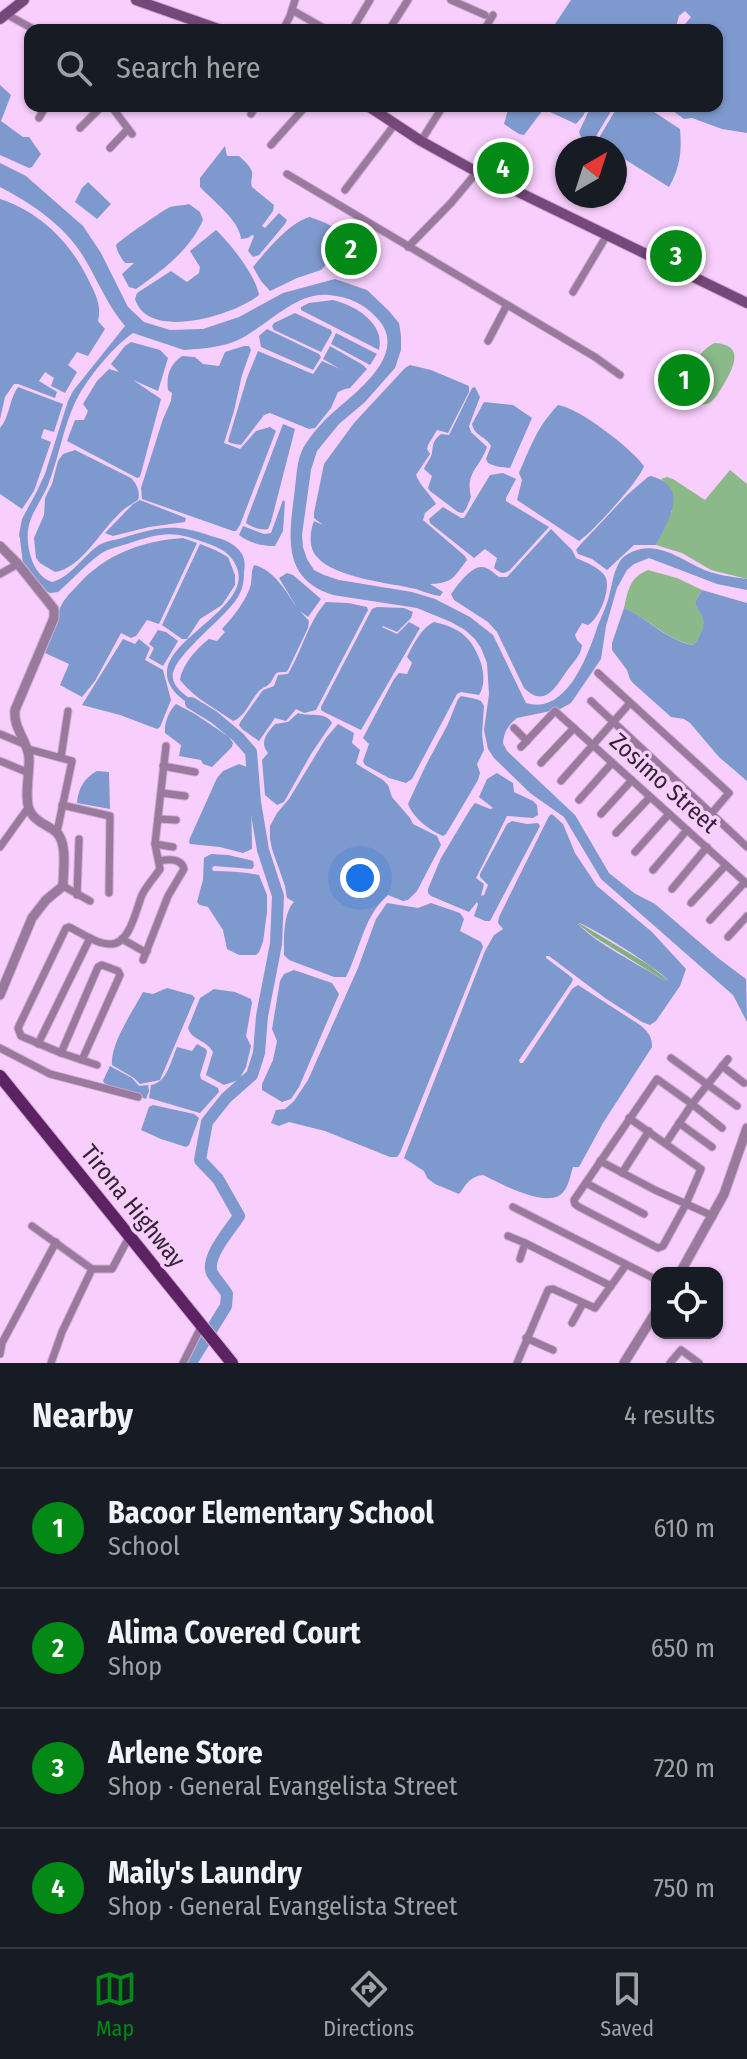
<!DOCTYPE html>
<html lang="en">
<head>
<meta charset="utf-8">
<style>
	body { margin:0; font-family:"Fira Sans Condensed",sans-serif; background:#20242c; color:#f1f3f6 }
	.controls { position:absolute; right:24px; bottom:24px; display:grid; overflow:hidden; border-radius:16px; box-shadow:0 2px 6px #0004 }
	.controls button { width:72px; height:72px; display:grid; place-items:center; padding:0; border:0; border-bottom:2px solid #363941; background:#171b24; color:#f1f3f6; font:40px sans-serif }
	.compass { position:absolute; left:555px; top:136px; width:72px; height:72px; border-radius:50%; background:#171b24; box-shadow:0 2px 6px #0004; rotate:39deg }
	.you { position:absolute; left:360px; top:878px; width:28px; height:28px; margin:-20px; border:6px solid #fff; border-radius:50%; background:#1a73e8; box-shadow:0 0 0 12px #1a73e833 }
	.badge { display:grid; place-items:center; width:52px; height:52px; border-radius:50%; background:#038a16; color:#fff; font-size:26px; font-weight:700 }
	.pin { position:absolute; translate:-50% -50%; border:4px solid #fff; box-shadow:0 2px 8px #0006 }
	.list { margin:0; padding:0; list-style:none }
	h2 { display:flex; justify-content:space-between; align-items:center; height:104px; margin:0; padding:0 32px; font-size:34px }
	h2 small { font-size:26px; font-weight:400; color:#9ea1a6 }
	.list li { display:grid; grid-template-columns:52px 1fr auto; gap:24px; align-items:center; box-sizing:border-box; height:120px; padding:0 32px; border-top:2px solid #363941 }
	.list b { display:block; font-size:30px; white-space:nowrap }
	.list p { margin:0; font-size:26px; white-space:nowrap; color:#9ea1a6 }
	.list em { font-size:26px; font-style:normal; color:#9ea1a6 }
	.icon { flex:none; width:44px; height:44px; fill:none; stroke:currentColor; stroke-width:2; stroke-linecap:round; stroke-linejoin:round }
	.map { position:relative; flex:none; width:747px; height:1363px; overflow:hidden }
	.search { position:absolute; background:#171b24; box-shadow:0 2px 6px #0004; left:24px; right:24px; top:24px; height:88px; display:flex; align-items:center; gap:20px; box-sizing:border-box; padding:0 28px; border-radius:16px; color:#9ea1a6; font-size:30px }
	.sheet { height:584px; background:#171b24 }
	nav { display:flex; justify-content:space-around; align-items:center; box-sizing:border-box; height:112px; border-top:2px solid #363941; background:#171b24; font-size:22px; color:#9ea1a6 }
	nav a { display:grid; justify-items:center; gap:4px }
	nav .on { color:#038a16 }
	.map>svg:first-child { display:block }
	.green { fill:#8cb98a }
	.forest { fill:#82b080 }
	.water { fill:#7e99cd; fill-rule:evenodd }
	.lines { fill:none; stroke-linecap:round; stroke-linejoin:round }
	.river { stroke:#7e99cd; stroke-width:12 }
	.minor-casing { stroke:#d0acd4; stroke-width:9 }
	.tertiary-casing { stroke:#d0acd4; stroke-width:11 }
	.secondary-casing { stroke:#d0acd4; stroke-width:12 }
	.primary-casing { stroke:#d0acd4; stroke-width:14 }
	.minor { stroke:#99799c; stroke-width:7 }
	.tertiary { stroke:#99799c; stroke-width:9 }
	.secondary { stroke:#76477b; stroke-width:10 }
	.primary { stroke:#5c2263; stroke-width:12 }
	.labels { text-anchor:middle; stroke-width:7; stroke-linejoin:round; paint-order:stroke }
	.street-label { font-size:24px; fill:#322234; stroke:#f8cefc }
</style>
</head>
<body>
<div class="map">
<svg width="747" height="1363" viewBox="0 0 747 1363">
	<rect width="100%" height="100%" fill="#f8cefc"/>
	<!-- green -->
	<g class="green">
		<path d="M715,343C745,345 734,367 724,384C720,390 716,399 709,403C705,405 701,405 696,404C665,397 699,348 715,343Z"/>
		<path d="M730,470L747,484V579L711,570L682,553L656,545L672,511L670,488L661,479L667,477L673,479L705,500Z"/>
		<path d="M648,570L677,578L702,590L695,602C696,606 699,610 701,614C707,625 700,636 694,645C668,641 648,618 624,608C628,590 630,577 648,570Z"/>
	</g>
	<!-- forest -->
	<path class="forest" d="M579,923L649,965L668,980L662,979L593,936L578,924Z"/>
	<!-- water -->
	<g class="water">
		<path d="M571,0H747V133L722,129L692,118L684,119L666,106H717V30H680L691,17L685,11L679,16L675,30H551Z"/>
		<path d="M0,85L11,95L1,121L23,137H29L41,154L32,167L29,168L0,155Z"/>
		<path d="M509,106H546L524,135L519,134L504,124Z"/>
		<path d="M549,106H588L583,116L576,124L550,112L548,110Z"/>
		<path d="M591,106H614L592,143L581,137L579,132Z"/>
		<path d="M618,106H645L680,129C682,151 680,168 669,187L615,153V148C608,148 602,148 598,142L600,136Z"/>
		<path d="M225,146L227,156H239C243,160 250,165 252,172C253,177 250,181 252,187L274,205L273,211L262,226L265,228L279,213L287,220L285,224L259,255L253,257L248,251L254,236L252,235L248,238L241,239C240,221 212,200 200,187V178Z"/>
		<path d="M0,163L26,176L83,226L101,253L128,307L144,322L170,330L203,329L239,317L283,293L335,279L367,290L389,311L399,323L401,336V350L395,368L365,402L339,424L317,451L311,470L302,535L303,547L307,559L314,570L324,575L339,580L412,592L435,599L470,617L493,635L526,703C565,715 586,660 596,631C599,621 604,612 607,603C612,589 612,574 620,561C625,554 633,551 641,549C665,544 689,565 710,572C722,576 735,577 747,579V590L717,584L649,558L634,564L627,570L617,588L606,626L601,659L571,703L560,709L517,718C508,725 504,732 503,743L507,751L575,815L609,873L634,893L655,904L718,958L746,979L747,1022L733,995L601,879L564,817L530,793L494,758L488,749L484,730L489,694L487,663L481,648L475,639L465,630L451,622L417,608L333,595C279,578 290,532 295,488C297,472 297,455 307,442C315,430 325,419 336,410C360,389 409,352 377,318C363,303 349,297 329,295C296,291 266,327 238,340C223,347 201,349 184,350L133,333C113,347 93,372 80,393C64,421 60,455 48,485C42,500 30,514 28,530C26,548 33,576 52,582C71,577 83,556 99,545C106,541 115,540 122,538C159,527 174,523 211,536C223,539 235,543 242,554C245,560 245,565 244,572C244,580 243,588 239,595C229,616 168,658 173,679C176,692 194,701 204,707L201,711C187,703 166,691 167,672C168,638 247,608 238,571C234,556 223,549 209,544C172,530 163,532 127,544C117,547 106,549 99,555C84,566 72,580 58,592L50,593L46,591L23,564L20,539L19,535L22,519L36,493L45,474L68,401L73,391L125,326C108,306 99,283 86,261C67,227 34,205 0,187Z"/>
		<path d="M88,182L111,204L97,219L75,202L82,188Z"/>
		<path d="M0,199C40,212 70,242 88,279C95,293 102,305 98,321L105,329L88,356L77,352L68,365L77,372L65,393L51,386L54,378L45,372L39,381L57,392L55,398L18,384H14L5,397L0,419Z"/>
		<path d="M189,204L200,212L203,220C189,251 163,270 136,289L129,287L122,274L134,263H125C120,257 117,251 116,245C120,240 165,209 170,207C176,205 183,206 189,204Z"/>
		<path d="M310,217C322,222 336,224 339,238L333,246L325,266L321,270L297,278L270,291L261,281L253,267C265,252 291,221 310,217Z"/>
		<path d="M216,230C230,243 256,276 259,295C235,315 148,342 135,299L137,293L171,271L187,282L199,273L200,267L190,251Z"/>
		<path d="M333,300C356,306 385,323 379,350L301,310V307L309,303Z"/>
		<path d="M295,313L331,330L332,333L321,352L274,330L272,326L274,323Z"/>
		<path d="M267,329L319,354L321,357L313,370L261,347L259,336Z"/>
		<path d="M336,333L377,354L370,365L331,344Z"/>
		<path d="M131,342L160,350L168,358L158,391L133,380L161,399L140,477L137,478L67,441L75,420H84L88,411L83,404L97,381L109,369L119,372L111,364L125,346Z"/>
		<path d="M244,346H249L251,350L242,375L234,411L224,443L240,449L256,431L270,427L276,431L240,525L236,531H233L142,499L141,488L163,419L171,401L172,393L168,390C166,376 170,364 182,356L195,357L203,364L219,366L225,352Z"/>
		<path d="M330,346L363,365L367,369L350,388L345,389L338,392L331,408L315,428L309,429L270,413L264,415L241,445L230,443L228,441L247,378L258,351L313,374L322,361L340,369L323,359Z"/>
		<path d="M410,365L431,370L469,386V392L448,433L437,430L428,445L427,449L430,454L416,475C421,487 430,494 436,504L425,513L423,520L465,556L467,560C453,578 453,583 430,584L443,592L440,596C432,595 425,592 416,589C390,583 335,578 317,557C308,547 310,532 314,521L323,525L314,518V513L324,464L354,423L405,368Z"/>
		<path d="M18,387L63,404L54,432L44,429L41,438L51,442L34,491L22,509L0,494V428C10,417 9,399 18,387Z"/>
		<path d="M475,387L480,397L469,426L471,432L487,447C480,468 465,472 471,497L466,509L463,513L458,512L430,491L428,488L432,476L424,469C426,464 431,458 432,453C433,445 433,440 441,434L449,435L472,388Z"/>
		<path d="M484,402L513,405L532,418L510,468C502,467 495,467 488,463L486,459L491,446C486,436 475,437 472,424Z"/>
		<path d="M558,405C579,408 631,448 644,466C640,480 592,533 579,541L517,500L522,480L519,473C531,446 537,427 558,405Z"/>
		<path d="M283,424L295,429L271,522L268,529C261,531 252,527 246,523L247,519Z"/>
		<path d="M75,450L131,478C136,483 141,492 138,500C130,505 123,509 117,516C99,533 81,568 55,572L40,563L36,558L34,538L44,515L45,498L52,484L58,461L63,454Z"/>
		<path d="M503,473L516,479L506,498V501L549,527L510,570C503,575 500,573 494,568L497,558L485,549L474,558L430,523L429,519L443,507L461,518H464L490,475Z"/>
		<path d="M651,476C691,487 668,521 656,545H634L607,570L592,559L578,554L576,550L580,545L627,495L648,477Z"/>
		<path d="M140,500L186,518L185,522L149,527L113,536L105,533L133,504Z"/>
		<path d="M283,500L285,502L283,531L275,546C262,546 249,543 239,535L243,526L264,534L271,533Z"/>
		<path d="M551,529L572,550L576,558C585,562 599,567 605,576C612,588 599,619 588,625L582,623L575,635L577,640L582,645C581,655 575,660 569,668C557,684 546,710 524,688L497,632L488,622L454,600L451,594C457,586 471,566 482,567C488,567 495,574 499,577H507Z"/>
		<path d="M183,538L197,543L159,624L147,620L136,636L131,638L121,633L95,681L82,697L60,685L69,664L45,653C50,639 54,625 59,611C62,601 70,593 77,586C105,554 142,541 183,538Z"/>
		<path d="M200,544L215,550L228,557L235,575V585L222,605L200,619L187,639H182L162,625Z"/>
		<path d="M254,565C274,570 285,590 296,606L279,578L287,573L293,575L321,599L308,617L300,611L309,621L308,628L288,670L286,672C273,672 277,673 271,682C267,687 265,686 260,690C250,700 246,716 233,721C215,708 195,699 180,680C182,665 197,648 209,639L217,641L225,632L222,629C233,617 247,600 251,584C252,577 251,572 254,565Z"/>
		<path d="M702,590L747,603V781L719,757L690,723L684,719L671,717L633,683L630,679L627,670L612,650V643L624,608C648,618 668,642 694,645C700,636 707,625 701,614C698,610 696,606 695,602Z"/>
		<path d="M326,602L348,603L367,607L368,610L316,710L304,713L296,709L286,721L275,718L259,741L242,729L239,725L241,721L263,690L274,686L278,675L288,674C302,651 308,622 326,602Z"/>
		<path d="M377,607L404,608L413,612L411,618L397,632L383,626L382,627L397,634L409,622L420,628L361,730L324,712L321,710V707L372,609Z"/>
		<path d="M434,622C461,628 472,638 481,663C484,674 485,686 479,695L461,692L457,694L412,779L406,783L389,778L365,765L363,761L369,744L363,738L394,679L399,673L407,674L412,663L407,657C413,645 421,628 434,622Z"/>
		<path d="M158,630L166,632L178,641L163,666L149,658L154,648L149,644Z"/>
		<path d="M123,639L135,644L139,639L150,648L145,660L163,670L171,700L160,727L157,729L120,715L82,705Z"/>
		<path d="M461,696L476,699L481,701L484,706L482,735L484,750L477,764L480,773L478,780L446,834L443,836C428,829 414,819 408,804L425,767L448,724L458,699Z"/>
		<path d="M176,704L195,714L229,737L233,743L232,747L212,767L203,764L201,760L179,756L181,745L165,733C164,723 169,711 176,704Z"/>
		<path d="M298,713C309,717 326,711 332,723L311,754L284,802L277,805L265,795L262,760L268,753C259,742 267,733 275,724L288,722Z"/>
		<path d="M338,724L354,733L352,743L360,750L356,763L358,765L383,780L388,785L392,797L410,818L413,824L437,836L441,845L417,891L408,900L403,901L388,895C364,915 360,950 346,977H334L289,960L284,955C284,939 283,913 294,902L287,898L285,886L272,849L270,839V826L277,813L289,799L326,738Z"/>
		<path d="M239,764L247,767L251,786L252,849L243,853L220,847L190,844L189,842L190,838L217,778L223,771Z"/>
		<path d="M97,771L109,772L110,809L77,803C78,789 84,778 97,771Z"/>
		<path d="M497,773L513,783L514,792L533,801L537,805L538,815L533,818L507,816L476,878L484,884L481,896L484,895L488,885L480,877V874L507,824L512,821L527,824L538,823L540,826L490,921H485L474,916L478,904L477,902L469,912L431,896L428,893V889L441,858L471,808L475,803L490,809L493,808L479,797L487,779Z"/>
		<path d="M552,814L563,824L575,853L597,886L652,932L686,969L680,986L656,1021L650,1025L642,1022L605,998L549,956H546V958L570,976L573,979L572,982L519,1060L520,1063H523L572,989L578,985L640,1025C648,1032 652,1036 652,1047L603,1123L579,1167H573C570,1175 569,1189 560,1195C542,1207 500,1183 483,1175C470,1176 466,1185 459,1194L435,1184L427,1178L424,1171L404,1158L485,951L494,935L503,929L498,923L499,917L549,816ZM579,923C594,928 659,969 668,980L662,979C638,964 597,944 578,924Z"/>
		<path d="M211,854L228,855L250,860L253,861L254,866L252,869L214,866L212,868L213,871C229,871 244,872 259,875L267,895V912L263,942L259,952L256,955H239L227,949L223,930L208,907L200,905L197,902L203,880L204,858Z"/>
		<path d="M387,903L418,908L431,903L460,913L464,919L460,931L481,942L483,947L400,1153L397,1157H390L325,1131L289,1122L279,1126L271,1123L276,1110L285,1109L294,1101L308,1080L358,968L376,919Z"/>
		<path d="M294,970L332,983L339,994L299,1087L291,1099L282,1102L262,1090V1084L273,1060L277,1041L272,1029L280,981L284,974Z"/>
		<path d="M167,988L192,995L195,998L160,1080L140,1084L134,1078L112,1065C110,1044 133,1011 143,992L153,994Z"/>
		<path d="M214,989L235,992L251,999L252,1003L246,1036L251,1046L246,1067L239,1080L224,1085L206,1075L213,1052C207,1040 191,1040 188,1028L200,998Z"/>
		<path d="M197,1044L206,1049L207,1052L200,1075L201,1079L218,1088L219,1092L200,1113L149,1098L151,1085C167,1083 171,1060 177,1047L192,1051Z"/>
		<path d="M110,1066L132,1078L139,1086L148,1085L149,1091L146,1099L105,1084L103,1081Z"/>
		<path d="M153,1105L194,1114L199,1118L189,1145L186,1147L161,1139L141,1130L149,1107Z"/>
	</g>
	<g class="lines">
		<!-- river -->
		<path class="river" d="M191,1363L226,1306L227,1294C223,1287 216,1280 212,1273C205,1257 231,1229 239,1216L218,1179L200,1160L207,1122L226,1098L252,1075L259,1053L262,1016L276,944L278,896L263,850L255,802L251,752L238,737L214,717L191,703"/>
		<defs>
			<g id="minor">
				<path d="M451,0L485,15"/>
				<path d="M292,10L327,30"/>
				<path d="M6,14L35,30"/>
				<path d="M283,30L290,16L295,0"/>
				<path d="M352,30L370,0"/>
				<path d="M389,30L408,0"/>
				<path d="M484,30L493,15"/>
				<path d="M111,106L132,134"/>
				<path d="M251,114L256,106"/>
				<path d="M39,118L46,106"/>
				<path d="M80,128L102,106"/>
				<path d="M421,141L443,106"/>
				<path d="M271,145L306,106"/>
				<path d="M110,148L128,129"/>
				<path d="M287,174L595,357L620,375"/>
				<path d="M345,190L395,124"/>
				<path d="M408,247L451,203L477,172"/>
				<path d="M573,292L607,235"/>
				<path d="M488,341L507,305"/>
				<path d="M0,574L18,564"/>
				<path d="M598,673L729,793L711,814"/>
				<path d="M591,701L747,847"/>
				<path d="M514,728L527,741"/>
				<path d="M0,734L24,744"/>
				<path d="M521,747L555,711L747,884"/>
				<path d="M28,749L72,761L57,832"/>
				<path d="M61,757L68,711"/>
				<path d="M0,761L29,773"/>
				<path d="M541,763L574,728"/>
				<path d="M163,766L195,772"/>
				<path d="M561,781L630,703"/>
				<path d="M162,793L185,796"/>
				<path d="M579,800L612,763"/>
				<path d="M62,805L110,816L109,893"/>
				<path d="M601,814L632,780"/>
				<path d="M158,819L176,820"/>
				<path d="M616,833L650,797"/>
				<path d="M155,844L173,847"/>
				<path d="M0,847L28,808"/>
				<path d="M635,852L669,814"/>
				<path d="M653,870L687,830"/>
				<path d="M63,886L90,901"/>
				<path d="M672,889L707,847"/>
				<path d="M77,895L79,839"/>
				<path d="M691,903L726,865"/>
				<path d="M710,920L745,882"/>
				<path d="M728,937L747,916"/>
				<path d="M122,939L145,952L147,951"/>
				<path d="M143,960L168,896L184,869C181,858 169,859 159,861"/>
				<path d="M38,1044L90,938"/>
				<path d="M0,1048L50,1074L138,1097"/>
				<path d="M61,1053L98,967L102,965L118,971L120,975L82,1060"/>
				<path d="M671,1058L737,1106"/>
				<path d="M97,1065L61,1053L21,1036L18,1028L66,928L69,927C82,933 96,944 110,944C130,945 136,909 142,895C147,885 154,878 160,869L155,844L166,746"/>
				<path d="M722,1066L744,1083"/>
				<path d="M629,1118L701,1169L686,1204L663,1246L658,1248L579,1207L575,1204L574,1200L657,1079L692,1104L722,1128"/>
				<path d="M679,1123L712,1147"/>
				<path d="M666,1143L692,1104L728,1059"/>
				<path d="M600,1161L655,1190L713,1216"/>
				<path d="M622,1173L649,1131"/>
				<path d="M586,1183L644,1214"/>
				<path d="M513,1207L657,1280"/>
				<path d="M32,1226L92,1269H112L129,1237"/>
				<path d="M508,1236L525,1243"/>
				<path d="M520,1259L525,1243L611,1286"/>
				<path d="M572,1323L583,1303"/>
				<path d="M526,1338L553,1350"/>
				<path d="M0,1354L2,1343L10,1328L56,1242"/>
				<path d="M51,1363L62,1332L92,1269"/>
				<path d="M183,1363L201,1327"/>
				<path d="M517,1363L548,1290L553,1289L595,1308L626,1265"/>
				<path d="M670,1363L681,1350L699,1363"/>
			</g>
			<g id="tertiary">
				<path d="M0,546L18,564L54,609V618L15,710C13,728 27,740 29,757C30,772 23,802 31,813C37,823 48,825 56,832C68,842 63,872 63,886L46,900L32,918L0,995"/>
				<path d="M680,1273L724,1194L747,1128"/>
				<path d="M624,1363L657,1310"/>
			</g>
			<g id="secondary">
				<path d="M136,0L221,30"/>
				<path d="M0,19L24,0"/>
				<path d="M368,106L421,141L477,172L747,303"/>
			</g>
			<path id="primary" d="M0,1076L232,1363"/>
		</defs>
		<!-- minor casing -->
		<use href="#minor" class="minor-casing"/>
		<!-- tertiary casing -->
		<use href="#tertiary" class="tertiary-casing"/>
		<!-- secondary casing -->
		<use href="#secondary" class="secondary-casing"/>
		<!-- primary casing -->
		<use href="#primary" class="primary-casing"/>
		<!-- minor -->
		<use href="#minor" class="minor"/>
		<!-- tertiary -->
		<use href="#tertiary" class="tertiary"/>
		<!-- secondary -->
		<use href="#secondary" class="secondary"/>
		<!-- primary -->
		<use href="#primary" class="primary"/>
	</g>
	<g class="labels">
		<!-- street labels -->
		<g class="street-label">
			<text transform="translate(664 783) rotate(42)" y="8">Zosimo Street</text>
			<text transform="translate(133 1206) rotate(51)" y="8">Tirona Highway</text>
		</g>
	</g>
</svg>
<div class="controls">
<button><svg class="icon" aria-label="locate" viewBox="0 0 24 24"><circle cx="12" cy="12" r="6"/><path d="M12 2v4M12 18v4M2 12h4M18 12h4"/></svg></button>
</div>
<svg class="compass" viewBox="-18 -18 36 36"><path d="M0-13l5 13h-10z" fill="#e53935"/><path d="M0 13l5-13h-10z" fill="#9ea1a6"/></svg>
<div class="you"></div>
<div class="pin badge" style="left:684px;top:380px">1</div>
<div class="pin badge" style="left:351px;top:249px">2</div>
<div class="pin badge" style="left:676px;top:256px">3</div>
<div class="pin badge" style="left:503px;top:168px">4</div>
<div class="search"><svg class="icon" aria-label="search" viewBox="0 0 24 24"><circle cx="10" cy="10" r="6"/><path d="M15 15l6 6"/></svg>Search here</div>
</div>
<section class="sheet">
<h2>Nearby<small>4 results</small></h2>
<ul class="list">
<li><span class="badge">1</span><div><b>Bacoor Elementary School</b><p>School</p></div><em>610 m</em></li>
<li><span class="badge">2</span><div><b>Alima Covered Court</b><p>Shop</p></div><em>650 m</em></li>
<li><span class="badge">3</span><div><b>Arlene Store</b><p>Shop · General Evangelista Street</p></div><em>720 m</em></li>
<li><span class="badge">4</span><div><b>Maily's Laundry</b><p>Shop · General Evangelista Street</p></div><em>750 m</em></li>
</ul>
</section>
<nav>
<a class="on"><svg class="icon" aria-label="map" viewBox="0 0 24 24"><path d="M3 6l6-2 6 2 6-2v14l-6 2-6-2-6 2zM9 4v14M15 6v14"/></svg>Map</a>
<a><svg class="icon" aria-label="directions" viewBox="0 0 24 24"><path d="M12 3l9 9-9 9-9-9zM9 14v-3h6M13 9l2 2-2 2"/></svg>Directions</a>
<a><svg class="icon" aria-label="saved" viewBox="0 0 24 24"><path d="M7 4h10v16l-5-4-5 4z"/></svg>Saved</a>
</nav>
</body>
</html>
